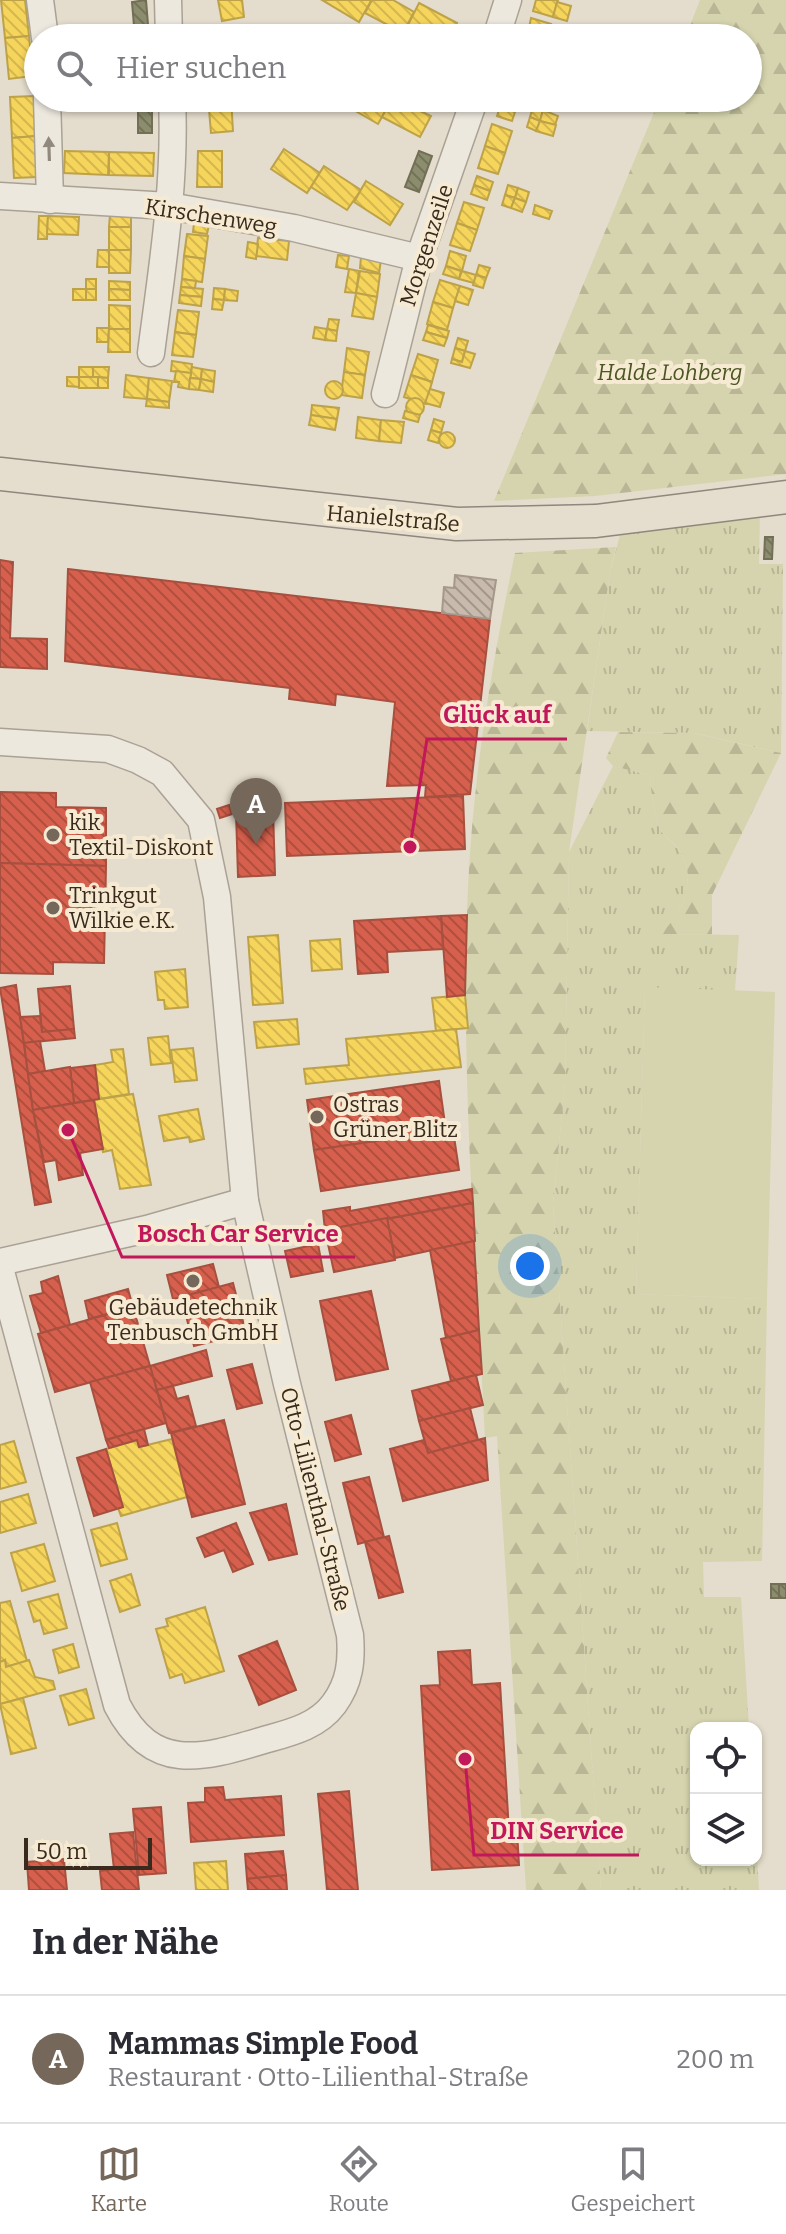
<!DOCTYPE html>
<html lang="de">
<head>
<meta charset="utf-8">
<style>
	body { margin:0; font-family:Bitter,serif; background:#f7f7f7; color:#2b2b33 }
	.controls { position:absolute; right:24px; bottom:24px; display:grid; overflow:hidden; border-radius:16px; box-shadow:0 2px 6px #0004 }
	.controls button { width:72px; height:72px; display:grid; place-items:center; padding:0; border:0; border-bottom:2px solid #e1e1e2; background:#fff; color:#2b2b33; font:40px sans-serif }
	.scale { position:absolute; left:24px; bottom:20px; width:128px; box-sizing:border-box; padding-left:8px; border:4px solid #392a1d; border-top:0; font-size:22px; line-height:28px; white-space:nowrap; color:#392a1d; -webkit-text-stroke:6px #f6ebd2; paint-order:stroke }
	.you { position:absolute; left:530px; top:1266px; width:28px; height:28px; margin:-20px; border:6px solid #fff; border-radius:50%; background:#1a73e8; box-shadow:0 0 0 12px #1a73e833 }
	.badge { display:grid; place-items:center; width:52px; height:52px; border-radius:50%; background:#75685a; color:#fff; font-size:26px; font-weight:700 }
	.pin { position:absolute; translate:-50% -66px; filter:drop-shadow(0 2px 4px #0008) }
	.pin::after { content:''; position:absolute; top:42px; width:28px; height:24px; background:inherit; clip-path:polygon(0 0,100% 0,50% 100%) }
	.list { margin:0; padding:0; list-style:none }
	h2 { display:flex; justify-content:space-between; align-items:center; height:104px; margin:0; padding:0 32px; font-size:34px }
	h2 small { font-size:26px; font-weight:400; color:#7c7c81 }
	.list li { display:grid; grid-template-columns:52px 1fr auto; gap:24px; align-items:center; box-sizing:border-box; height:128px; padding:0 32px; border-top:2px solid #e1e1e2 }
	.list b { display:block; font-size:30px; white-space:nowrap }
	.list p { margin:0; font-size:26px; white-space:nowrap; color:#7c7c81 }
	.list em { font-size:26px; font-style:normal; color:#7c7c81 }
	.icon { flex:none; width:44px; height:44px; fill:none; stroke:currentColor; stroke-width:2; stroke-linecap:round; stroke-linejoin:round }
	.map { position:relative; flex:none; width:786px; height:1890px; overflow:hidden }
	.search { position:absolute; background:#fff; box-shadow:0 2px 6px #0004; left:24px; right:24px; top:24px; height:88px; display:flex; align-items:center; gap:20px; box-sizing:border-box; padding:0 28px; border-radius:44px; color:#7c7c81; font-size:30px }
	.sheet { height:232px; background:#fff }
	nav { display:flex; justify-content:space-around; align-items:center; box-sizing:border-box; height:112px; border-top:2px solid #e1e1e2; background:#fff; font-size:22px; color:#7c7c81 }
	nav a { display:grid; justify-items:center; gap:4px }
	nav .on { color:#75685a }
	.map>svg:first-child { display:block }
	.grass { fill:url(#grass-tufts) }
	.forest { fill:url(#forest-firs) }
	.park { fill:#d5d4ae }
	.homes { fill:url(#homes-back-hatch); stroke:#bda249; stroke-width:2 }
	.shops { fill:url(#shops-back-hatch); stroke:#a7503f; stroke-width:2 }
	.industry { fill:url(#industry-back-hatch); stroke:#736f56; stroke-width:2 }
	.building { fill:url(#building-back-hatch); stroke:#a5988b; stroke-width:2 }
	.lines { fill:none; stroke-linecap:round; stroke-linejoin:round }
	.minor-casing { stroke:#aaa195; stroke-width:29 }
	.major-casing { stroke:#8f877c; stroke-width:35 }
	.minor { stroke:#ece8de; stroke-width:26 }
	.major { stroke:#e5decf; stroke-width:32 }
	.oneway { fill:#92897e }
	.poi-dot { fill:#75685a; stroke:#f6ebd2; stroke-width:3 }
	.labels { text-anchor:middle; stroke-width:8; stroke-linejoin:round; paint-order:stroke }
	.street-label { font-size:22px; fill:#392a1d; stroke:#f6ebd2 }
	.park-label { font-size:22px; font-style:italic; fill:#4b5623; stroke:#f6ebd2 }
	.poi-label { font-size:22px; fill:#392a1d; stroke:#f6ebd2; text-anchor:start }
	.leader { fill:none; stroke:#c2185b; stroke-width:3 }
	.callout-dot { fill:#c2185b; stroke:#f6ebd2; stroke-width:3 }
	.callout-label { font-size:24px; text-anchor:middle; font-weight:bold; fill:#c2185b; stroke:#f6ebd2; stroke-width:8; stroke-linejoin:round; paint-order:stroke }
</style>
</head>
<body>
<div class="map">
<svg width="786" height="1890" viewBox="0 0 786 1890">
	<defs>
		<pattern id="grass-tufts" width="24" height="20" patternUnits="userSpaceOnUse" patternTransform="scale(2)"><rect width="24" height="20" fill="#d5d4ae"/><path d="M3 7l-1-3M5 7V3M7 7l1-3M15 17l-1-3M17 17v-4M19 17l1-3" fill="none" stroke="#b8b695"/></pattern>
		<pattern id="forest-firs" width="22" height="20" patternUnits="userSpaceOnUse" patternTransform="scale(2)"><rect width="22" height="20" fill="#d5d4ae"/><path d="M5 1l3.5 6h-7zM16 11l3.5 6h-7z" fill="#b8b695"/></pattern>
		<pattern id="homes-back-hatch" width="6" height="6" patternUnits="userSpaceOnUse" patternTransform="scale(2)"><rect width="6" height="6" fill="#f6d55c"/><path d="M-1 5l2 2M0 0l6 6M5-1l2 2" fill="none" stroke="#d4b750"/></pattern>
		<pattern id="shops-back-hatch" width="6" height="6" patternUnits="userSpaceOnUse" patternTransform="scale(2)"><rect width="6" height="6" fill="#d6604d"/><path d="M-1 5l2 2M0 0l6 6M5-1l2 2" fill="none" stroke="#af4f3f"/></pattern>
		<pattern id="industry-back-hatch" width="6" height="6" patternUnits="userSpaceOnUse" patternTransform="scale(2)"><rect width="6" height="6" fill="#8c8c6e"/><path d="M-1 5l2 2M0 0l6 6M5-1l2 2" fill="none" stroke="#73735a"/></pattern>
		<pattern id="building-back-hatch" width="6" height="6" patternUnits="userSpaceOnUse" patternTransform="scale(2)"><rect width="6" height="6" fill="#c8baad"/><path d="M-1 5l2 2M0 0l6 6M5-1l2 2" fill="none" stroke="#a3978c"/></pattern>
	</defs>
	<rect width="100%" height="100%" fill="#e4dccc"/>
	<!-- grass -->
	<g class="grass">
		<path d="M760,515L759,564H783L781,753L694,733L587,731L610,572L620,535Z"/>
		<path d="M613,766L649,775C652,791 653,810 658,825C662,837 676,843 682,854C697,882 680,914 662,934L739,935L735,991L645,988L636,1294L767,1299L762,1561L703,1562L704,1597H741L749,1728H696V1860H756V1836L759,1890H601L553,1204L565,1083L569,852Z"/>
	</g>
	<!-- forest -->
	<g class="forest">
		<path d="M700,0H786V474L595,496L494,501L660,98H748V38H685Z"/>
		<path d="M616,547L610,572L569,852L565,1083L553,1204L601,1890H526L497,1436L485,1438C476,1255 460,1071 468,888C473,776 492,663 515,553Z"/>
		<path d="M618,732L693,733L781,753L712,895V935L661,934C680,915 697,882 682,854C677,843 662,837 658,825C653,810 652,792 649,775L613,766L606,758Z"/>
	</g>
	<!-- park -->
	<path class="park" d="M645,987L775,992L767,1299L636,1294Z"/>
	<!-- homes -->
	<g class="homes">
		<path d="M1,0H25L29,36L5,38Z"/>
		<path d="M218,0H242L244,17L222,21Z"/>
		<path d="M322,0H369L371,1L359,22Z"/>
		<path d="M372,0H393L414,12L403,33L365,13Z"/>
		<path d="M536,0H558L553,17L533,11Z"/>
		<path d="M557,2L571,6L567,21L553,17Z"/>
		<path d="M419,3L457,23L449,38H433L408,25Z"/>
		<path d="M531,18L551,24L548,33L529,28Z"/>
		<path d="M561,26L571,29L568,38L558,36Z"/>
		<path d="M529,28L548,33L547,38H526Z"/>
		<path d="M29,36L33,76L9,79L5,38Z"/>
		<path d="M34,96L36,136L12,138L10,97Z"/>
		<path d="M208,98H231L233,131L211,133Z"/>
		<path d="M317,98H343L336,109Z"/>
		<path d="M343,98H382L390,103L378,124L340,102Z"/>
		<path d="M392,98L431,116L420,137L382,117Z"/>
		<path d="M500,107L515,112L512,121L497,116Z"/>
		<path d="M533,107L543,110L540,121L530,117Z"/>
		<path d="M543,110L558,116L555,125L540,121Z"/>
		<path d="M530,117L540,121L536,131L527,127Z"/>
		<path d="M540,121L556,125L553,136L536,131Z"/>
		<path d="M492,124L512,131L505,153L485,146Z"/>
		<path d="M36,136L38,177L14,178L12,138Z"/>
		<path d="M485,146L505,153L498,174L478,168Z"/>
		<path d="M284,149L320,173L307,193L271,169Z"/>
		<path d="M65,151L109,152L108,175L64,173Z"/>
		<path d="M198,151H222V187H197Z"/>
		<path d="M109,152L154,153L153,176L109,175Z"/>
		<path d="M324,166L361,190L347,210L311,187Z"/>
		<path d="M477,176L493,182L490,191L474,185Z"/>
		<path d="M366,181L403,204L390,225L354,202Z"/>
		<path d="M474,185L490,191L487,200L471,194Z"/>
		<path d="M508,185L518,188L515,198L505,195Z"/>
		<path d="M518,188L529,192L526,202L515,198Z"/>
		<path d="M505,195L515,198L511,208L502,205Z"/>
		<path d="M515,198L526,202L522,212L511,208Z"/>
		<path d="M464,202L484,208L477,230L457,223Z"/>
		<path d="M535,205L552,211L549,219L533,214Z"/>
		<path d="M110,215H131V227H109Z"/>
		<path d="M39,216H48L47,239H38Z"/>
		<path d="M48,216L79,217L78,235L47,234Z"/>
		<path d="M194,223L209,225L207,234L193,232Z"/>
		<path d="M457,223L477,230L470,251L450,245Z"/>
		<rect x="109" y="227" width="22" height="23"/>
		<path d="M187,234L208,236L205,259L184,256Z"/>
		<path d="M258,238L289,241L287,260L256,256Z"/>
		<path d="M248,242L258,244L256,259L246,257Z"/>
		<path d="M98,250H109V267H97Z"/>
		<path d="M109,250H131L130,273H109Z"/>
		<path d="M450,251L466,256L462,271L446,266Z"/>
		<path d="M338,255L349,256L347,269L336,267Z"/>
		<path d="M184,256L205,259L202,282L182,279Z"/>
		<path d="M361,257L381,260L379,273L360,268Z"/>
		<path d="M479,265L490,268L486,278L476,275Z"/>
		<path d="M446,266L461,271L459,279L443,274Z"/>
		<path d="M349,269L359,271L356,293L345,292Z"/>
		<path d="M360,271L380,274L377,297L356,293Z"/>
		<path d="M462,271L476,275L474,283L459,279Z"/>
		<path d="M476,275L486,278L483,288L473,285Z"/>
		<rect x="86" y="279" width="10" height="10"/>
		<path d="M182,279L196,281L195,288L181,287Z"/>
		<path d="M440,280L460,286L453,308L433,302Z"/>
		<path d="M109,281L130,282V290L109,289Z"/>
		<path d="M460,286L473,290L468,305L455,301Z"/>
		<path d="M181,287L203,289L202,297L180,295Z"/>
		<path d="M214,288L225,289L224,300L213,299Z"/>
		<rect x="73" y="289" width="13" height="11"/>
		<rect x="86" y="289" width="10" height="11"/>
		<path d="M109,289L130,290V300H109Z"/>
		<path d="M225,289L238,291L237,301L224,300Z"/>
		<path d="M356,293L377,297L373,319L352,316Z"/>
		<path d="M180,295L202,297L201,306L179,303Z"/>
		<path d="M213,299L224,300L222,310L212,309Z"/>
		<path d="M433,302L453,308L447,330L427,324Z"/>
		<path d="M109,305L130,306V329H109Z"/>
		<path d="M178,310L199,312L196,335L175,332Z"/>
		<path d="M329,319L339,320L337,331L327,329Z"/>
		<path d="M428,325L449,331L447,338L426,332Z"/>
		<path d="M315,327L327,329L325,340L313,338Z"/>
		<path d="M97,328H109L108,342H97Z"/>
		<path d="M109,329H130V352H108Z"/>
		<path d="M327,329L337,331L336,341L325,340Z"/>
		<path d="M175,332L196,335L193,357L172,355Z"/>
		<path d="M426,332L447,338L444,346L423,340Z"/>
		<path d="M458,338L468,341L465,351L455,348Z"/>
		<path d="M347,348L369,352L365,375L344,372Z"/>
		<path d="M455,348L465,351L462,362L452,359Z"/>
		<path d="M465,351L475,354L470,368L451,363L452,359L462,362Z"/>
		<path d="M418,354L438,360L432,382L411,375Z"/>
		<path d="M172,361L192,364L191,373L171,371Z"/>
		<rect x="79" y="367" width="14" height="10"/>
		<path d="M93,367H109L108,378L93,377Z"/>
		<path d="M192,367L202,369L201,379L190,378Z"/>
		<path d="M202,369L215,371L214,382L201,379Z"/>
		<path d="M176,371L191,373L189,389L178,387L179,382H174Z"/>
		<path d="M344,372L365,375L362,398L341,395Z"/>
		<path d="M126,375L149,378L147,399L124,397Z"/>
		<path d="M411,375L432,382L426,404L404,397Z"/>
		<path d="M67,377H79V387L67,386Z"/>
		<rect x="79" y="377" width="19" height="11"/>
		<path d="M98,377L108,378V388H98Z"/>
		<path d="M149,378L172,381L169,402L147,399Z"/>
		<path d="M190,378L201,379L199,390L189,389Z"/>
		<path d="M201,379L214,382L213,392L199,390Z"/>
		<circle cx="334" cy="390" r="9"/>
		<path d="M430,389L444,393L440,407L425,403Z"/>
		<circle cx="415" cy="407" r="9"/>
		<path d="M147,399L169,402V408L146,406Z"/>
		<path d="M312,405L339,408L337,419L311,415Z"/>
		<path d="M405,411L420,415L418,422L403,418Z"/>
		<path d="M311,415L337,419L335,430L309,425Z"/>
		<path d="M358,417L381,420L379,441L356,438Z"/>
		<path d="M434,419L444,422L441,433L431,430Z"/>
		<path d="M381,420L404,422L401,443L379,441Z"/>
		<path d="M431,430L441,433L438,443L428,440Z"/>
		<circle cx="447" cy="440" r="8"/>
		<path d="M278,935L283,1003L253,1005L248,937Z"/>
		<path d="M340,939L342,969L312,971L310,941Z"/>
		<path d="M185,969L188,1007L165,1009L164,1000H158L155,972Z"/>
		<path d="M465,995L468,1028L436,1031L432,998Z"/>
		<path d="M297,1019L299,1044L257,1048L254,1022Z"/>
		<path d="M456,1029L461,1067L306,1084L304,1069L349,1065L346,1039Z"/>
		<path d="M168,1036L171,1063L151,1065L148,1038Z"/>
		<path d="M193,1048L197,1080L175,1082L171,1050Z"/>
		<path d="M123,1049L129,1094L99,1099L95,1065L113,1062L111,1050Z"/>
		<path d="M133,1094L151,1185L120,1189L112,1150L103,1152L94,1100Z"/>
		<path d="M198,1109L204,1139L190,1142L189,1137L164,1141L159,1116Z"/>
		<path d="M172,1439L187,1497L121,1516L118,1508L123,1507L106,1449L137,1440L139,1447Z"/>
		<path d="M14,1441L26,1482L0,1489V1445Z"/>
		<path d="M28,1494L36,1523L0,1533V1502Z"/>
		<path d="M117,1523L127,1559L101,1566L91,1530Z"/>
		<path d="M44,1544L55,1581L22,1591L11,1553Z"/>
		<path d="M131,1574L140,1605L120,1612L110,1581Z"/>
		<path d="M58,1594L67,1628L44,1634L40,1620L34,1622L28,1602Z"/>
		<path d="M10,1601L27,1661L6,1667L5,1660L0,1662V1603Z"/>
		<path d="M205,1607L224,1671L185,1683L182,1674L170,1678L156,1629L168,1626L166,1619Z"/>
		<path d="M73,1644L79,1667L59,1673L53,1650Z"/>
		<path d="M5,1660L6,1667L29,1660L35,1677L53,1681L55,1689L0,1704V1662Z"/>
		<path d="M86,1689L94,1718L69,1725L60,1696Z"/>
		<path d="M23,1698L36,1748L11,1754L0,1704Z"/>
		<path d="M226,1861L228,1890H196L194,1863Z"/>
	</g>
	<!-- shops -->
	<g class="shops">
		<path d="M0,560L13,562L10,638L47,639V669L0,667Z"/>
		<path d="M68,569L490,619L470,794L425,797L426,785L387,786L395,702L336,694L335,705L289,699L290,688L65,661Z"/>
		<path d="M0,792L56,793V807L106,808V866L0,863Z"/>
		<path d="M463,796L465,849L287,856L285,803Z"/>
		<path d="M229,805L232,814L220,818L217,809Z"/>
		<path d="M273,810L275,875L238,877L236,812Z"/>
		<path d="M0,863L106,866L104,963L53,962V974L0,973Z"/>
		<path d="M467,915L465,995L447,997L441,916Z"/>
		<path d="M441,916L443,949L387,952L388,972L358,974L354,921Z"/>
		<path d="M16,985L33,1110L51,1202L35,1205L0,988Z"/>
		<path d="M70,986L74,1029L42,1032L38,989Z"/>
		<path d="M40,1016L42,1032L74,1029L75,1038L24,1043L20,1017Z"/>
		<path d="M40,1041L45,1071L28,1074L24,1043Z"/>
		<path d="M95,1065L99,1099L74,1103L70,1068Z"/>
		<path d="M70,1067L74,1103L33,1110L28,1074Z"/>
		<path d="M439,1081L446,1131L314,1150L307,1100Z"/>
		<path d="M94,1100L103,1149L80,1153L83,1175L59,1180L56,1160L44,1162L33,1110Z"/>
		<path d="M453,1130L459,1170L321,1191L314,1150Z"/>
		<path d="M472,1189L473,1203L325,1230L323,1211L350,1207V1211Z"/>
		<path d="M473,1203L475,1241L395,1258L387,1219Z"/>
		<path d="M387,1218L395,1260L334,1272L325,1230Z"/>
		<path d="M474,1241L479,1330L446,1338L430,1250Z"/>
		<path d="M318,1244L323,1271L291,1277L285,1251Z"/>
		<path d="M213,1264L219,1287L173,1299L167,1275Z"/>
		<path d="M58,1276L70,1325L41,1333L30,1296L43,1293L41,1282Z"/>
		<path d="M233,1283L246,1333L194,1346L181,1297Z"/>
		<path d="M128,1289L133,1307L89,1319L85,1301Z"/>
		<path d="M371,1291L388,1369L336,1380L320,1301Z"/>
		<path d="M133,1307L150,1366L55,1392L38,1334Z"/>
		<path d="M479,1330L482,1374L451,1381L441,1339Z"/>
		<path d="M206,1350L212,1376L157,1390L150,1366Z"/>
		<path d="M252,1364L262,1403L237,1409L227,1370Z"/>
		<path d="M150,1366L166,1423L106,1440L90,1382Z"/>
		<path d="M476,1375L483,1405L419,1421L412,1391Z"/>
		<path d="M173,1386L177,1399L188,1396L196,1426L169,1433L157,1390Z"/>
		<path d="M470,1408L478,1440L428,1453L419,1421Z"/>
		<path d="M351,1415L361,1454L335,1461L325,1422Z"/>
		<path d="M224,1420L245,1504L192,1517L171,1433Z"/>
		<path d="M144,1429L148,1445L139,1447L137,1440L109,1448L106,1440Z"/>
		<path d="M485,1438L488,1480L403,1501L390,1449L424,1440L428,1453Z"/>
		<path d="M106,1449L123,1507L94,1516L77,1458Z"/>
		<path d="M369,1477L384,1537L358,1544L343,1483Z"/>
		<path d="M286,1504L297,1554L269,1560L250,1513Z"/>
		<path d="M236,1523L253,1564L233,1572L224,1550L205,1557L197,1538Z"/>
		<path d="M389,1536L403,1592L379,1598L365,1542Z"/>
		<path d="M277,1641L296,1690L259,1705L239,1656Z"/>
		<path d="M470,1650L472,1685L500,1683L509,1831H517L519,1865L432,1870L421,1686L440,1685L438,1652Z"/>
		<path d="M223,1787L225,1800L281,1796L284,1835L191,1842L188,1803L205,1802V1788Z"/>
		<path d="M349,1791L358,1890H327L318,1794Z"/>
		<path d="M161,1807L166,1873L139,1875L133,1809Z"/>
		<path d="M133,1832L139,1890H102L100,1871L114,1869L110,1834Z"/>
		<path d="M283,1851L286,1875L247,1879L245,1854Z"/>
		<path d="M64,1859L67,1890H29L27,1862Z"/>
		<path d="M286,1875L287,1890H248L247,1879Z"/>
	</g>
	<!-- industry -->
	<g class="industry">
		<path d="M146,0L149,37L135,38L132,2Z"/>
		<rect x="138" y="98" width="14" height="35"/>
		<path d="M419,151L432,156L419,192L405,187Z"/>
		<path d="M765,537H773L772,559H764Z"/>
		<rect x="771" y="1584" width="8" height="14"/>
		<rect x="779" y="1584" width="7" height="14"/>
	</g>
	<!-- building -->
	<path class="building" d="M455,575L496,580L490,619L442,613L444,587L454,588Z"/>
	<g class="lines">
		<defs>
			<g id="minor">
				<path d="M40,0L45,38"/>
				<path d="M168,0L169,38"/>
				<path d="M496,38L508,0"/>
				<path d="M47,98L50,200"/>
				<path d="M0,196L169,206L294,228L419,258"/>
				<path d="M151,353C162,268 176,184 172,98"/>
				<path d="M385,394L419,258L475,98"/>
				<path d="M0,742L108,749L138,760L162,773L201,820L217,897L245,1201L287,1384L350,1635C352,1661 350,1682 334,1704C317,1727 289,1733 264,1740C201,1759 152,1773 117,1705L0,1268"/>
				<path d="M0,1262L147,1229L245,1201"/>
			</g>
			<path id="major" d="M0,474L457,524L596,521L786,497"/>
		</defs>
		<!-- minor casing -->
		<use href="#minor" class="minor-casing"/>
		<!-- major casing -->
		<use href="#major" class="major-casing"/>
		<!-- minor -->
		<use href="#minor" class="minor"/>
		<!-- major -->
		<use href="#major" class="major"/>
	</g>
	<!-- one-way arrows -->
	<defs><path id="oneway-solid" d="M-6-.8H1V-3.2L6.5 0L1 3.2V.8H-6Z" transform="scale(2)"/></defs>
	<use class="oneway" href="#oneway-solid" transform="translate(49 149) rotate(-92)"/>
	<!-- markers -->
	<g class="poi-dot">
		<circle cx="53" cy="835" r="8"/>
		<circle cx="53" cy="908" r="8"/>
		<circle cx="317" cy="1117" r="8"/>
		<circle cx="193" cy="1281" r="8"/>
	</g>
	<g class="labels">
		<!-- street labels -->
		<g class="street-label">
			<text transform="translate(211 216) rotate(9)" y="8">Kirschenweg</text>
			<text transform="translate(426 245) rotate(-72)" y="8">Morgenzeile</text>
			<text transform="translate(393 518) rotate(5)" y="8">Hanielstraße</text>
			<text transform="translate(316 1499) rotate(76)" y="8">Otto-Lilienthal-Straße</text>
		</g>
		<!-- park labels -->
		<g class="park-label">
			<text x="670" y="380">Halde Lohberg</text>
		</g>
		<!-- poi labels -->
		<g class="poi-label">
			<text x="69" y="830">kik<tspan x="69" dy="25">Textil-Diskont</tspan></text>
			<text x="69" y="903">Trinkgut<tspan x="69" dy="25">Wilkie e.K.</tspan></text>
			<text x="333" y="1112">Ostras<tspan x="333" dy="25">Grüner Blitz</tspan></text>
			<text x="193" y="1315" text-anchor="middle">Gebäudetechnik<tspan x="193" dy="25">Tenbusch GmbH</tspan></text>
		</g>
	</g>
	<!-- callouts -->
	<path class="leader" d="M410 847L427 739H567M68 1130L122 1257H355M465 1759L474 1855H639"/>
	<g class="callout-dot">
		<circle cx="410" cy="847" r="8"/>
		<circle cx="68" cy="1130" r="8"/>
		<circle cx="465" cy="1759" r="8"/>
	</g>
	<g class="callout-label">
		<text x="497" y="723">Glück auf</text>
		<text x="238" y="1242">Bosch Car Service</text>
		<text x="557" y="1839">DIN Service</text>
	</g>
</svg>
<div class="controls">
<button><svg class="icon" aria-label="locate" viewBox="0 0 24 24"><circle cx="12" cy="12" r="6"/><path d="M12 2v4M12 18v4M2 12h4M18 12h4"/></svg></button>
<button><svg class="icon" aria-label="layers" viewBox="0 0 24 24"><path d="M12 4l9 5-9 5-9-5zM3 14l9 5 9-5"/></svg></button>
</div>
<div class="scale">50 m</div>
<div class="you"></div>
<div class="pin badge" style="left:256px;top:844px">A</div>
<div class="search"><svg class="icon" aria-label="search" viewBox="0 0 24 24"><circle cx="10" cy="10" r="6"/><path d="M15 15l6 6"/></svg>Hier suchen</div>
</div>
<section class="sheet">
<h2>In der Nähe<small></small></h2>
<ul class="list">
<li><span class="badge">A</span><div><b>Mammas Simple Food</b><p>Restaurant · Otto-Lilienthal-Straße</p></div><em>200 m</em></li>
</ul>
</section>
<nav>
<a class="on"><svg class="icon" aria-label="map" viewBox="0 0 24 24"><path d="M3 6l6-2 6 2 6-2v14l-6 2-6-2-6 2zM9 4v14M15 6v14"/></svg>Karte</a>
<a><svg class="icon" aria-label="directions" viewBox="0 0 24 24"><path d="M12 3l9 9-9 9-9-9zM9 14v-3h6M13 9l2 2-2 2"/></svg>Route</a>
<a><svg class="icon" aria-label="saved" viewBox="0 0 24 24"><path d="M7 4h10v16l-5-4-5 4z"/></svg>Gespeichert</a>
</nav>
</body>
</html>
